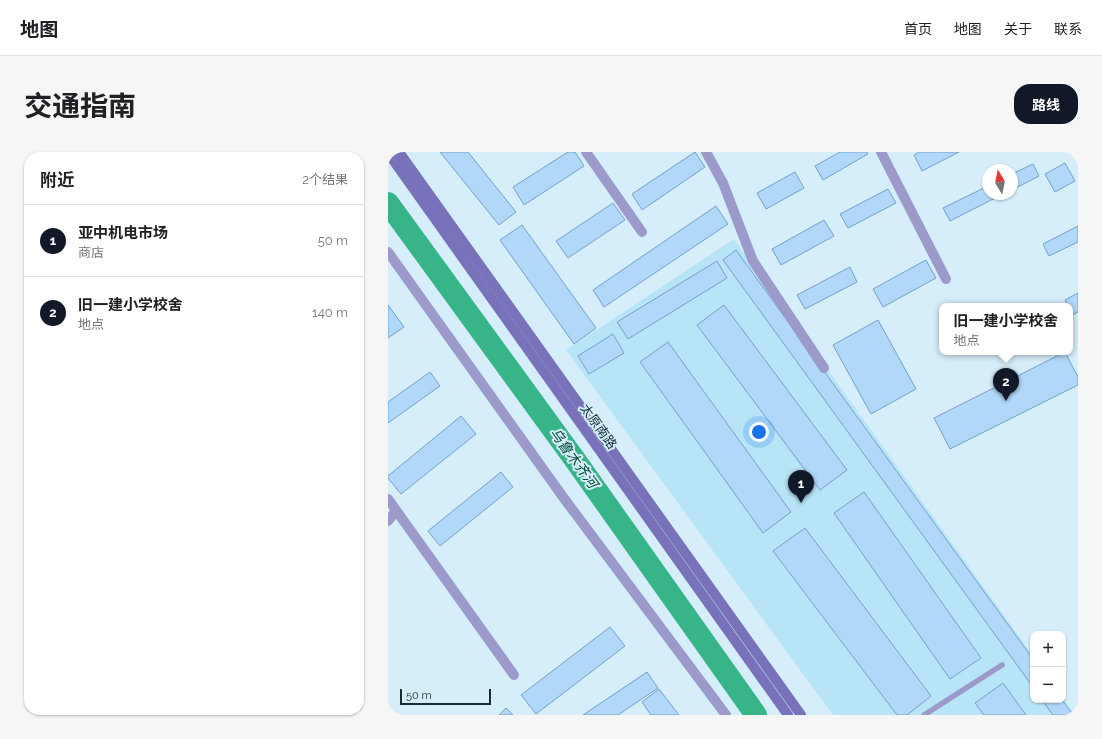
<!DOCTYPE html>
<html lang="zh">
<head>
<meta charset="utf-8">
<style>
	body { margin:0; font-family:Raleway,"Noto Sans SC",sans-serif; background:#f6f6f6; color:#202124 }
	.controls { position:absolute; right:12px; bottom:12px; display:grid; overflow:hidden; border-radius:8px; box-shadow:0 1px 3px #0004 }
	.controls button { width:36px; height:36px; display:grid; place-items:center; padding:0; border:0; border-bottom:1px solid #e0e0e0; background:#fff; color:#202124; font:20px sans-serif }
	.compass { position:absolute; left:594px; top:12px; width:36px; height:36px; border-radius:50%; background:#fff; box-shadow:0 1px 3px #0004; rotate:350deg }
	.scale { position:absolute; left:12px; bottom:10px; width:91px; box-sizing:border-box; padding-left:4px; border:2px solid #122d38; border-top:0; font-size:11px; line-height:14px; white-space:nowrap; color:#122d38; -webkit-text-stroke:3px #d5eef9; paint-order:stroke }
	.you { position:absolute; left:371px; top:280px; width:14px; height:14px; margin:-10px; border:3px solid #fff; border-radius:50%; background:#1a73e8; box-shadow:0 0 0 6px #1a73e833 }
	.badge { display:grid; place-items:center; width:26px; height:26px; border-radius:50%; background:#111827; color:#fff; font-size:13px; font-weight:700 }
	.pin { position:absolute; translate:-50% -33px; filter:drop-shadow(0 1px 2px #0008) }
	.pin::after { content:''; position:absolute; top:21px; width:14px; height:12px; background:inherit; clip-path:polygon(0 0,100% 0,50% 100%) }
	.popup { position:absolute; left:551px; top:151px; width:134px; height:52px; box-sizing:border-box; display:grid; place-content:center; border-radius:8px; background:#fff; filter:drop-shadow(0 1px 3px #0005); font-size:13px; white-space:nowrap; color:#757577 }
	.popup b { font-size:15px; color:#202124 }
	.popup::after { content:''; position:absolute; left:50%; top:100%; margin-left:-8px; border:8px solid transparent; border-top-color:#fff }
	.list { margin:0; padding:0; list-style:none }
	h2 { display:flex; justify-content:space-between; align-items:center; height:52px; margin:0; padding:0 16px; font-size:17px }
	h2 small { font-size:13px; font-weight:400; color:#757577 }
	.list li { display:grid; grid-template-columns:26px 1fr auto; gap:12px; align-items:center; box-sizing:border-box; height:72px; padding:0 16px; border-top:1px solid #e0e0e0 }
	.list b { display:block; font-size:15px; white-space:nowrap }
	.list p { margin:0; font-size:13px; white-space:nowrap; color:#757577 }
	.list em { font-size:13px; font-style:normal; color:#757577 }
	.map { position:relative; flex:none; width:690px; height:563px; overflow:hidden; border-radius:16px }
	header { display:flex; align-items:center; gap:24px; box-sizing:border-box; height:56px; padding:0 20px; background:#fff; border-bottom:1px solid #e0e0e0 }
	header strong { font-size:19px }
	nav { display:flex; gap:22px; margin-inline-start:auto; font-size:14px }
	.intro { display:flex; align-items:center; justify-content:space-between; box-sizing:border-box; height:96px; padding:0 24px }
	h1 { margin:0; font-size:28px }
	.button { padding:10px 18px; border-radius:16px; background:#111827; color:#fff; font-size:14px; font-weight:700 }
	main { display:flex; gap:24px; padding:0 24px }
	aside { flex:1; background:#fff; border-radius:16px; box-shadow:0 1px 3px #0004 }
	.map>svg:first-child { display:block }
	.built { fill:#b8e4f7 }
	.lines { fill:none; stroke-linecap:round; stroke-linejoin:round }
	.river { stroke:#38b489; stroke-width:22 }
	.building { fill:#b1d7f9; stroke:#74a1c9 }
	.lane { stroke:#9c9aca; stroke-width:5.5 }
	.street { stroke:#9c9aca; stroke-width:10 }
	.secondary { stroke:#7772b9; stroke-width:10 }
	.labels { text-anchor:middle; stroke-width:4; stroke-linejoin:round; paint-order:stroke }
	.street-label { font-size:13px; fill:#122d38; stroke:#d5eef9 }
	.water-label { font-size:14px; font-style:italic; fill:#034b35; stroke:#d5eef9 }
</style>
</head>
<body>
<header>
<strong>地图</strong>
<nav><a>首页</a><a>地图</a><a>关于</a><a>联系</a></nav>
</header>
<div class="intro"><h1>交通指南</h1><a class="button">路线</a></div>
<main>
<aside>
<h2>附近<small>2个结果</small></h2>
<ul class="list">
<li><span class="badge">1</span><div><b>亚中机电市场</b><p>商店</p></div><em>50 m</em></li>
<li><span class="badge">2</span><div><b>旧一建小学校舍</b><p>地点</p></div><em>140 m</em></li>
</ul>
</aside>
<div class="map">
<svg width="690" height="563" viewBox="0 0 690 563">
	<rect width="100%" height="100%" fill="#d5eef9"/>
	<!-- built -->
	<path class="built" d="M346,87L645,504V548H675V546L687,563H445L178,198Z"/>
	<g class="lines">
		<!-- river -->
		<path class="river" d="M0,51L185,305L368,563"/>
	</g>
	<!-- building -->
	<g class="building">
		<path d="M52,0H80L128,60L111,73Z"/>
		<path d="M180,0H187L196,14L136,53L125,35Z"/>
		<path d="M307,0L317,15L254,58L244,42Z"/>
		<path d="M452,0H479L480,2L435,28L427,14Z"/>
		<path d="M531,0H571L534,19L526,3Z"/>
		<path d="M677,11L687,29L667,40L657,22Z"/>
		<path d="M645,12L651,24L624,38V22Z"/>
		<path d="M407,20L416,36L378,57L369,41Z"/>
		<path d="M600,34V42H615L562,69L555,56Z"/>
		<path d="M500,37L508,51L460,76L452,62Z"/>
		<path d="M225,51L237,68L180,106L168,89Z"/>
		<path d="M328,54L340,72L216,155L205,138Z"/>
		<path d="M436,68L446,84L393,113L384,97Z"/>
		<path d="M134,73L208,176L186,192L112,88Z"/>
		<path d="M690,74V90L661,104L655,92Z"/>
		<path d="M348,98L645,507V535L335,108Z"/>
		<path d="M538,108L548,126L495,155L485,137Z"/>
		<path d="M329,109L339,126L240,187L229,170Z"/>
		<path d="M462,115L469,130L417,157L409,143Z"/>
		<path d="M690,141V160L684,163L682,154H680L677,148Z"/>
		<path d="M0,153L16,175L0,186Z"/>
		<path d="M336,153L459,318L432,338L309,173Z"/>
		<path d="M490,168L528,237L483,262L445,193Z"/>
		<path d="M225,182L236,201L201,222L190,204Z"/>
		<path d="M280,190L403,360L375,381L252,210Z"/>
		<path d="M677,200L690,225V233L562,297L546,266Z"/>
		<path d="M42,220L52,234L0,271V250Z"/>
		<path d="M73,264L88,282L13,342L0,326V324Z"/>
		<path d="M113,320L125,335L52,394L40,379Z"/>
		<path d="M476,340L593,506L562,527L446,361Z"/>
		<path d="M417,376L543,544L519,563H509L385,399Z"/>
		<path d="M222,475L237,494L148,562L133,543Z"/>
		<path d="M259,520L270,536L230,563H195Z"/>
		<path d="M615,531L638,563H596L587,551Z"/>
		<path d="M271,537L291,563H263L254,550Z"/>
		<path d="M654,548H674L685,563H665Z"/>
		<path d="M118,556L125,563H111Z"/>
	</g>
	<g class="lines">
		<!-- lane -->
		<path class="lane" d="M536,563L614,513"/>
		<!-- street -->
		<g class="street">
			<path d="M198,0L254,80"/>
			<path d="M318,0L335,31L365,109L436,216"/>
			<path d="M493,0L558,127"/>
			<path d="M0,100L175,345L338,563"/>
			<path d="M0,347L126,523"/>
			<path d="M0,369L8,359"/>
		</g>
		<!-- secondary -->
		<g class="secondary">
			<path d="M11,0L413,563"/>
			<path d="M0,1L400,563"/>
		</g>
	</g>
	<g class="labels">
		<!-- street labels -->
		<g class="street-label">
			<text transform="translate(211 274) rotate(54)" y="5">太原南路</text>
		</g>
		<!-- water labels -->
		<g class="water-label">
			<text transform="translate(186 306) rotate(54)" y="5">乌鲁木齐河</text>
		</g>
	</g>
</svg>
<div class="controls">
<button>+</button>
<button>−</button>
</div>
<svg class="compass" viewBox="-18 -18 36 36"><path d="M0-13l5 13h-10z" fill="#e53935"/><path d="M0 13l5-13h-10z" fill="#757577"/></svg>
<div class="scale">50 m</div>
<div class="you"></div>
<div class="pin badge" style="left:413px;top:351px">1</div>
<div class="pin badge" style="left:618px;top:249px">2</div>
<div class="popup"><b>旧一建小学校舍</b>地点</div>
</div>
</main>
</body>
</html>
